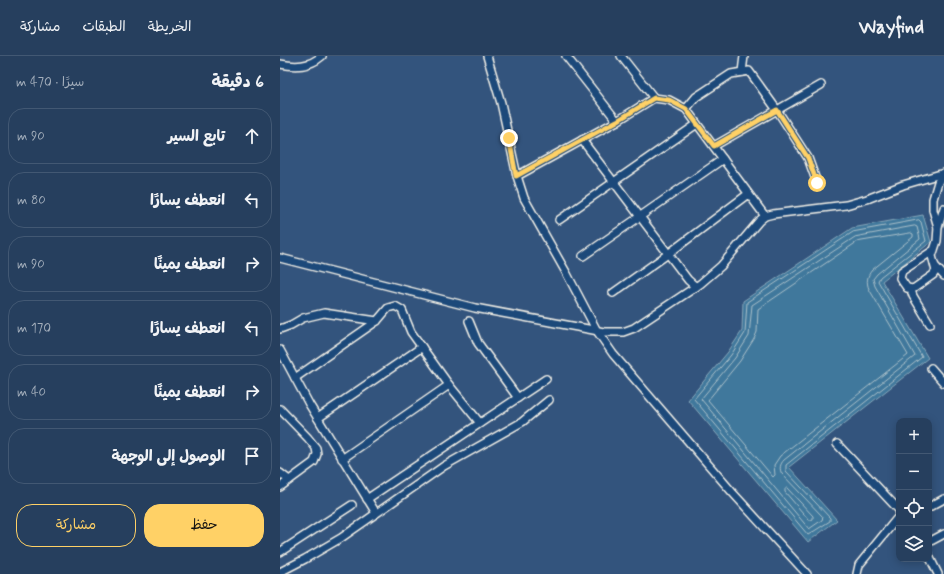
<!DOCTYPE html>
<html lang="ar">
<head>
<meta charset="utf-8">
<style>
	body { margin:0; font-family:Mynerve,"Playpen Sans Arabic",sans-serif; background:#2e4664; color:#f1f3f6; direction:rtl }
	.controls { position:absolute; right:12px; bottom:12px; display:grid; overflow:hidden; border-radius:8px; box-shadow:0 2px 10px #0003 }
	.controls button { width:36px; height:36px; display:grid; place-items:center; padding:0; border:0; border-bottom:1px solid #425873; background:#263f5e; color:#f1f3f6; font:20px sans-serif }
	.stop { position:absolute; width:12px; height:12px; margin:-9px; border:3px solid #ffd166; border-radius:50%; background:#fff }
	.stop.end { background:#ffd166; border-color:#fff; box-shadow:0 1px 4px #0008 }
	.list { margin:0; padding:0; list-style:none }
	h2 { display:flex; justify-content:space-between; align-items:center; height:52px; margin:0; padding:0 16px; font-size:17px }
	h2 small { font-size:13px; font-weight:400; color:#a4afbc }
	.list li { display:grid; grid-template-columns:26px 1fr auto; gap:12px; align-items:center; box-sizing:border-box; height:56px; margin:0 8px 8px; padding:0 8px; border:1px solid #425873; border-radius:16px }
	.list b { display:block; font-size:15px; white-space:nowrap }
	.list em { font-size:13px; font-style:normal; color:#a4afbc }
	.actions { display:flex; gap:8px; padding:12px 16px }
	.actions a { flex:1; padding:9px 0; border:1px solid #ffd166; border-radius:16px; text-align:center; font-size:14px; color:#ffd166 }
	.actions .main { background:#ffd166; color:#111 }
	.icon { flex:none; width:22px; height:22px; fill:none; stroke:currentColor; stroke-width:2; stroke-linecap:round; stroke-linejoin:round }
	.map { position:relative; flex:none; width:664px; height:518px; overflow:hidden; direction:ltr }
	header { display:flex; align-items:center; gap:24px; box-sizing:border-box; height:56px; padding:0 20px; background:#263f5e; border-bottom:1px solid #425873 }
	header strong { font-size:19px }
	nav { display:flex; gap:22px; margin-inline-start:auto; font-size:14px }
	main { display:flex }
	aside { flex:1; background:#263f5e }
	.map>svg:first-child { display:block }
	.water { fill:#40789c; stroke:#88a8ba }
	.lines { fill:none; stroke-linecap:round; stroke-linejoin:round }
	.shore { stroke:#acc1ca; stroke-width:1 }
	.minor-casing { stroke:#f4f1e8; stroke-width:10 }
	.minor { stroke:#1f4a7a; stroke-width:7 }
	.route { stroke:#ffd166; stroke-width:5 }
</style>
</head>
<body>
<header>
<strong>Wayfind</strong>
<nav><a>الخريطة</a><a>الطبقات</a><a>مشاركة</a></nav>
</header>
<main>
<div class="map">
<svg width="664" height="518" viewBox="0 0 664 518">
	<rect width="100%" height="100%" fill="#33547d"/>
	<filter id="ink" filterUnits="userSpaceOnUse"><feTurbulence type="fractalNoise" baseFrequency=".025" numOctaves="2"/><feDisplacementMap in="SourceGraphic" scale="8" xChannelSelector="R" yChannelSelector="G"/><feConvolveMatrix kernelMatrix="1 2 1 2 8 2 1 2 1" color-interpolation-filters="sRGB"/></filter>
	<g filter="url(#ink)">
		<!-- water -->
		<path class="water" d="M643,159L651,186L602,225L648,302L509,411L557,464L528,486L408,344L448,296L462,275L463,245L572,172Z"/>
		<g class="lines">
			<!-- shore -->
			<g class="shore">
				<path d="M639,164L641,166L646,185L600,221L598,225L642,301L506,409V415L550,462V465L528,479L414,343L451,299L465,277L467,246L573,176Z"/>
				<path d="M635,170L637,171L640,183L597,218L593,223L595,230L635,300L504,404C500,408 499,413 502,418L543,461L542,464L529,473L421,343L455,302L469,280L472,249L575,181Z"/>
				<path d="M631,177L633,178V181L592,214C587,220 586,226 589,233L628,299L500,400L494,409L495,419L493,421L428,344L460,305L474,283L477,276L478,253L577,186Z"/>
				<path d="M507,432L533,460V463L531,464H529L505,436V434Z"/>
			</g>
			<defs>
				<g id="minor">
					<path d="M207,0L221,47L237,120L244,142L287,218L317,275L333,298L452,436L527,518"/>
					<path d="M286,0L337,65"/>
					<path d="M0,8C16,11 29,11 42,0"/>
					<path d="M462,16L464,0"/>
					<path d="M374,42L389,44L406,53L485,160"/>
					<path d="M406,53L416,41L451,18L469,15L497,54L528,102L537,127"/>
					<path d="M302,84L408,224L416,231"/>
					<path d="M434,90L541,29"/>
					<path d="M237,120L337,65L374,42L341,0"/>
					<path d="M279,164L417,68"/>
					<path d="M658,171L664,152"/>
					<path d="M654,194L622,215L620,222L627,232L633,233L653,219L656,215L652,200L657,185L658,171L653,154V143L658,126L664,117"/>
					<path d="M303,200L443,103"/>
					<path d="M0,202L195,252L324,276H343L354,272L420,228L441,210L479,165L485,160L493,158L566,149L587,143L623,129L664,117"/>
					<path d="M656,211L664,220"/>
					<path d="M631,234L633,240L650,268"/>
					<path d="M333,237L388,198L468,138"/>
					<path d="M189,265L198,287L238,342"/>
					<path d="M0,273L11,269L23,262L44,257L97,265"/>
					<path d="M0,294L29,348L96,457"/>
					<path d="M651,312L664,327"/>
					<path d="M15,322L97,265L108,252L115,250L122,254L131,276L169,329L200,367"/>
					<path d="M0,353L28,382L36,392L37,398L34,406L0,431"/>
					<path d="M38,362L142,291"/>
					<path d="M557,388L619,454"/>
					<path d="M62,403L169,329"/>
					<path d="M0,417L9,424"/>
					<path d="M87,443L266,323"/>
					<path d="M649,451L664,443"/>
					<path d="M649,486L664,478"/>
					<path d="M0,496L72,449"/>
					<path d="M649,500L658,518"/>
					<path d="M0,516L25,503L61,482L164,410L242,366L269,344"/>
					<path d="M577,518L579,509L619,460"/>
				</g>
			</defs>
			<!-- minor casing -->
			<use href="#minor" class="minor-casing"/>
			<!-- minor -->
			<use href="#minor" class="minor"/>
		</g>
	</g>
	<g class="lines" filter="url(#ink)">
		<!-- route -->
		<path class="route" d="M229,82L236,120L337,65L374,42L389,44L406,53L434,90L497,54L528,102L537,127"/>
	</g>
</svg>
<div class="controls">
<button>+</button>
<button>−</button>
<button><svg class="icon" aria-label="locate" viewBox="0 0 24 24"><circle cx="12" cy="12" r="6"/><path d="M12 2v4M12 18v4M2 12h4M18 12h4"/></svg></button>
<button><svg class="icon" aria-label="layers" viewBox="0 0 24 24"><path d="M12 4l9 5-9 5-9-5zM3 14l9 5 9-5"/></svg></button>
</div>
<div class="stop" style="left:537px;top:127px"></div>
<div class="stop end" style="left:229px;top:82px"></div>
</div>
<aside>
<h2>6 دقيقة<small>سيرًا · 470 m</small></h2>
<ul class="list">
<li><svg class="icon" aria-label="ahead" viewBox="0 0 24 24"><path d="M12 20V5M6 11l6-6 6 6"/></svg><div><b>تابع السير</b></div><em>90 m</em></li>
<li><svg class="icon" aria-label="left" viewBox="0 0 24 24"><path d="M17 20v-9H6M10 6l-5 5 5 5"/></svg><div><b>انعطف يسارًا</b></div><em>80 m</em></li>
<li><svg class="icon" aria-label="right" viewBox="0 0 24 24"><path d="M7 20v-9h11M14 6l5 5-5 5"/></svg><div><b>انعطف يمينًا</b></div><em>90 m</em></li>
<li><svg class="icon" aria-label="left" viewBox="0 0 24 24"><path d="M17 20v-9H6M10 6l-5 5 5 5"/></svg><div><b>انعطف يسارًا</b></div><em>170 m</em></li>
<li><svg class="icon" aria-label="right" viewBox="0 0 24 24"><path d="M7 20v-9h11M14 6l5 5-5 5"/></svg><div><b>انعطف يمينًا</b></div><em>40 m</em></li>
<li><svg class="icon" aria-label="arrive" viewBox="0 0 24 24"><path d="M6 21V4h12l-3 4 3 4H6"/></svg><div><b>الوصول إلى الوجهة</b></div></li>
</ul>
<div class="actions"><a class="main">حفظ</a><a>مشاركة</a></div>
</aside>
</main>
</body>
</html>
